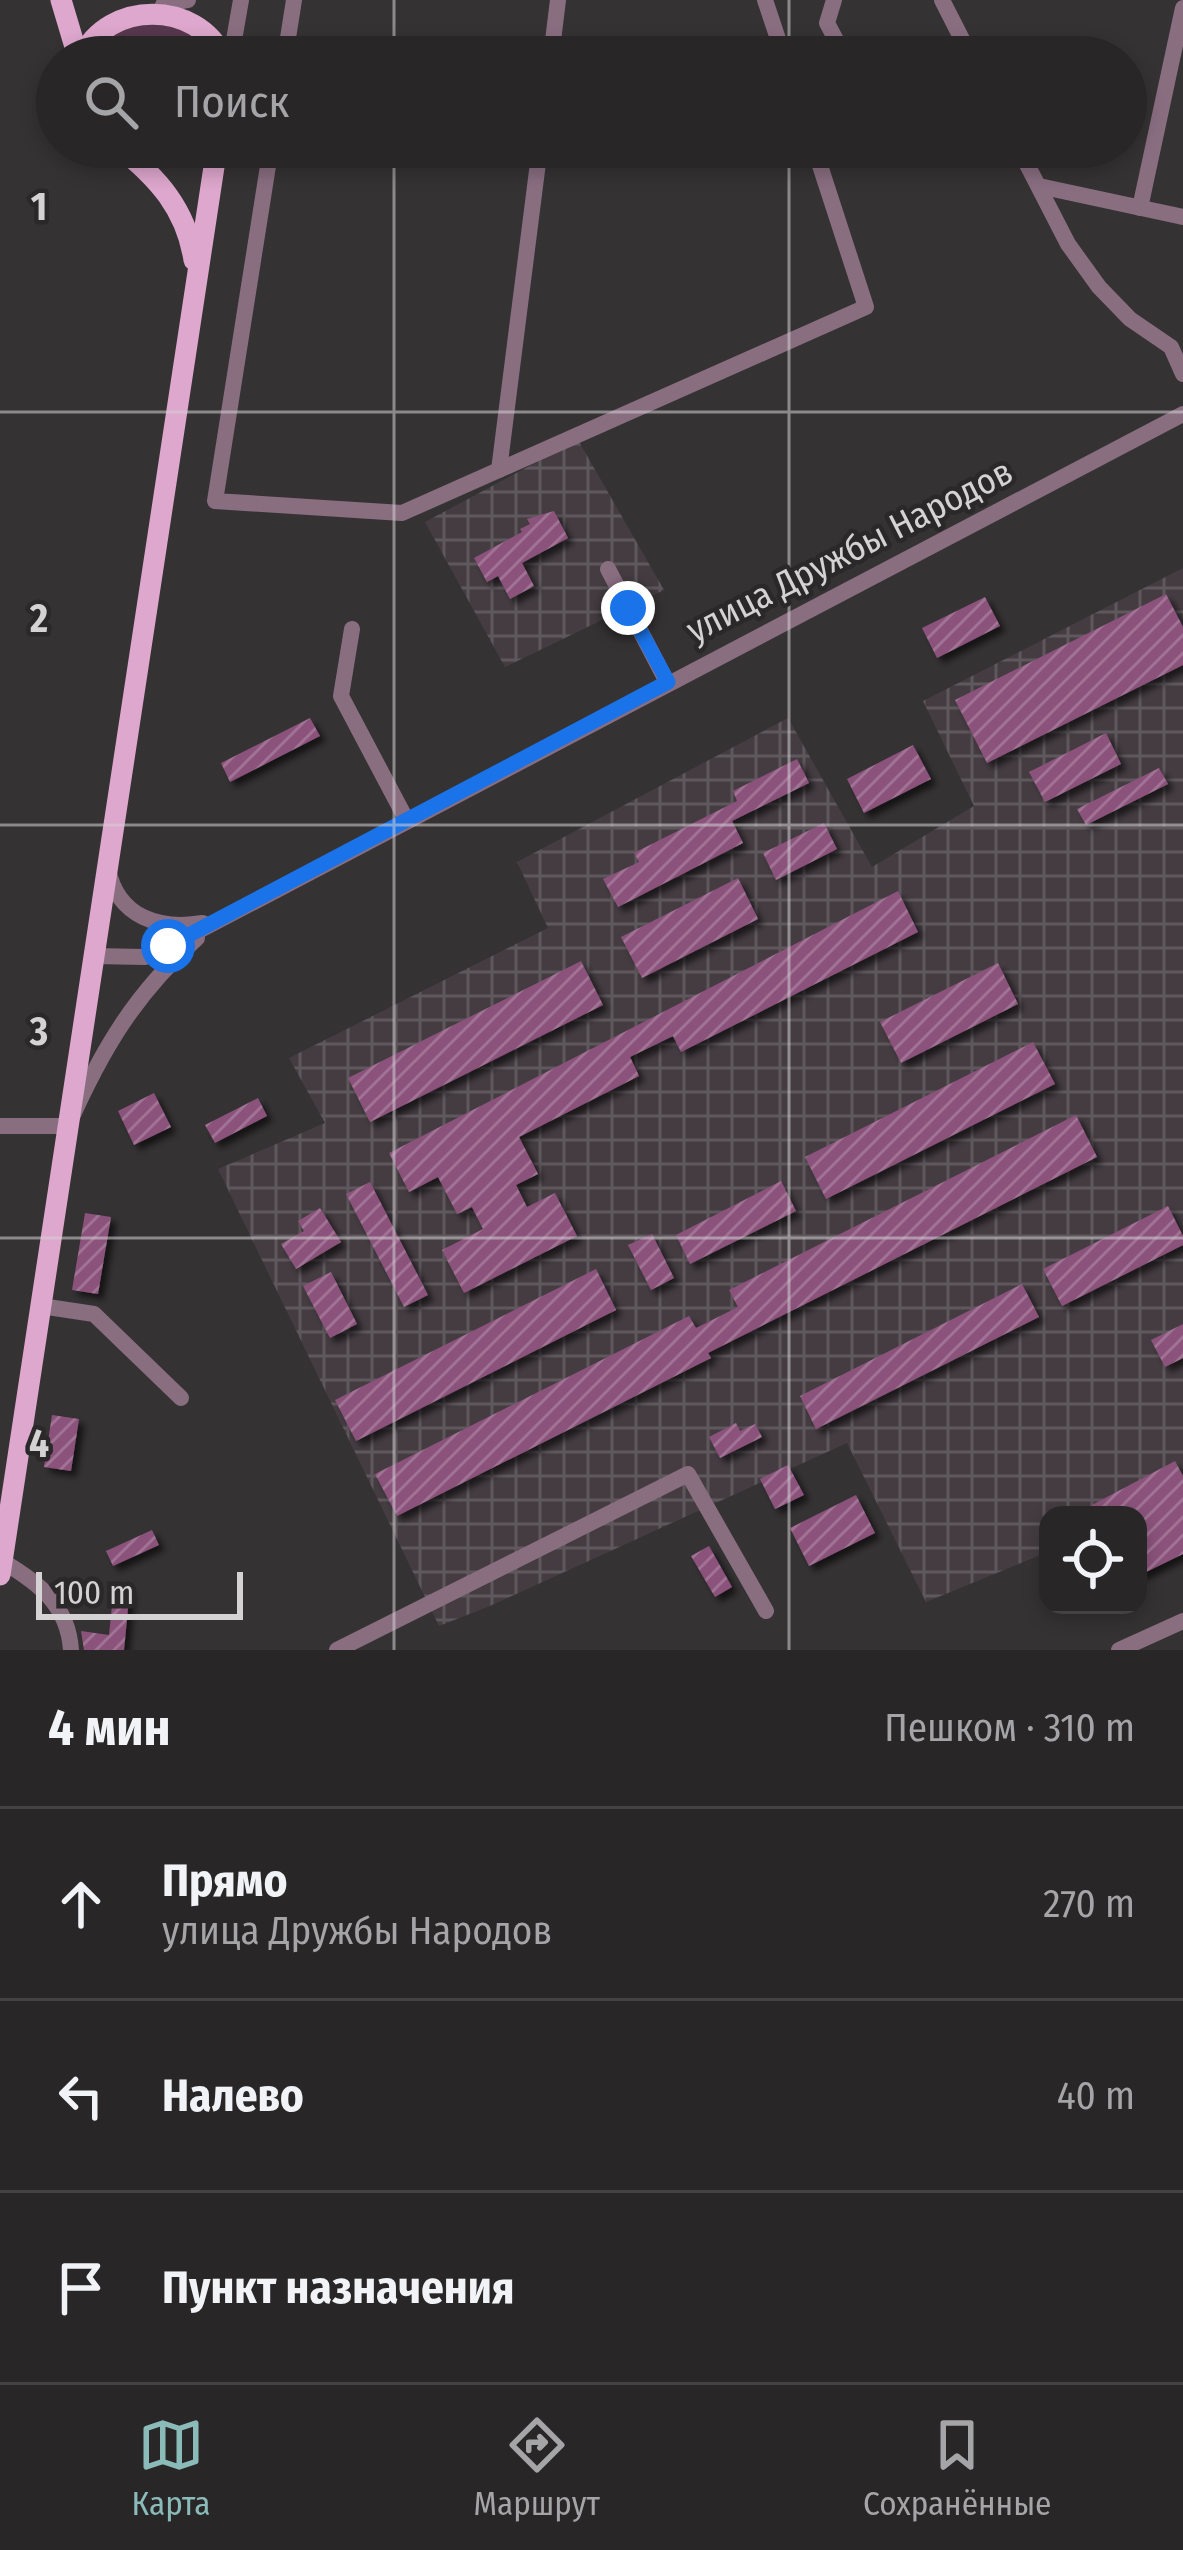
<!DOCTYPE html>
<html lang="ru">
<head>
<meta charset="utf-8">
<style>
	body { margin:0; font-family:"Fira Sans Condensed",sans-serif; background:#302e2f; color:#f1f3f6 }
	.controls { position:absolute; right:36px; bottom:36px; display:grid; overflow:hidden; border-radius:24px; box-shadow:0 6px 18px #0003 }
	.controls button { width:108px; height:108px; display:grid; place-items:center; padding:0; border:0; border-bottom:3px solid #444344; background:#282627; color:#f1f3f6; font:60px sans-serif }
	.scale { position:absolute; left:36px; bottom:30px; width:207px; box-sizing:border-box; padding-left:12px; border:6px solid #d4d2d3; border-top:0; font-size:33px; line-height:42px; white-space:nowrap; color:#d4d2d3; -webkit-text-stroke:9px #2b282a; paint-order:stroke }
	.stop { position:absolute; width:36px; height:36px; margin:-27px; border:9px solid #1a73e8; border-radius:50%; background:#fff }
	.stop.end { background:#1a73e8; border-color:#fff; box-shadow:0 3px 12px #0008 }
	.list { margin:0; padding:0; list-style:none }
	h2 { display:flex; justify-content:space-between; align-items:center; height:156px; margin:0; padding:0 48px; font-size:51px }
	h2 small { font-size:39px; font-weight:400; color:#a5a5a7 }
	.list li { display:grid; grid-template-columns:78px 1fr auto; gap:36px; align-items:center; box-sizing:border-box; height:192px; padding:0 48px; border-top:3px solid #444344 }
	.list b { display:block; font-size:45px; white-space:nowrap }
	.list p { margin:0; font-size:39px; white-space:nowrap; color:#a5a5a7 }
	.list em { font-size:39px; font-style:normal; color:#a5a5a7 }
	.icon { flex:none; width:66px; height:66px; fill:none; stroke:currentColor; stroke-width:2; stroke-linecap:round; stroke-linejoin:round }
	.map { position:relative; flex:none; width:1183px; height:1650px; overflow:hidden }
	.search { position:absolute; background:#282627; box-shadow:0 6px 18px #0003; left:36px; right:36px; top:36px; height:132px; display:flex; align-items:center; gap:30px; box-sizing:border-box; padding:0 42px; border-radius:66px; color:#a5a5a7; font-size:45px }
	.sheet { height:732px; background:#282627 }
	nav { display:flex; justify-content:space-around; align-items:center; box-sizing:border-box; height:168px; border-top:3px solid #444344; background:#282627; font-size:33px; color:#a5a5a7 }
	nav a { display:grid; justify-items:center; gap:6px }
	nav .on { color:#8bbbb9 }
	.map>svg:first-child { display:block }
	.industrial { fill:url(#industrial-grid) }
	.grass { fill:url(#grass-tufts) }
	.building { fill:url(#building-hatch); filter:url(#shadow) }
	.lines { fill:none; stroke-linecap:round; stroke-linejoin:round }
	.minor { stroke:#896e80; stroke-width:16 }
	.major { stroke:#dea7cd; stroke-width:21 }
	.route { stroke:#1a73e8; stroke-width:15 }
	.grid { fill:none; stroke:#d4d2d3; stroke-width:3; stroke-opacity:0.55 }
	.labels { text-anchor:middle; stroke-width:9; stroke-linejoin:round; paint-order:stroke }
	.street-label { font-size:36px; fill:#d4d2d3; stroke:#2b282a }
	.grid-label { font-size:39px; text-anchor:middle; font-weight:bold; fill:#d4d2d3; stroke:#2b282a; stroke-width:9; stroke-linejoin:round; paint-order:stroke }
</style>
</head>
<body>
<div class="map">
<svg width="1183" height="1650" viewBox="0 0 1183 1650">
	<defs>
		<pattern id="industrial-grid" width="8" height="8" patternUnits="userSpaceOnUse" patternTransform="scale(3)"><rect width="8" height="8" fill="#443c41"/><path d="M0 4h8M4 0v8" fill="none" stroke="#5e575c"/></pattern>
		<pattern id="grass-tufts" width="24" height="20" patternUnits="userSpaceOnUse" patternTransform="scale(3)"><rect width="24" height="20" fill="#57374e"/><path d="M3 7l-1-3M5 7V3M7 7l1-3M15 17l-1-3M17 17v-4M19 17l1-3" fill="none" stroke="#6e5367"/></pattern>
		<pattern id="building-hatch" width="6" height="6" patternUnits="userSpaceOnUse" patternTransform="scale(3)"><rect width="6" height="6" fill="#8b527b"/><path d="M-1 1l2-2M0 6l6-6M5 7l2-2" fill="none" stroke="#a07293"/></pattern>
		<filter id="shadow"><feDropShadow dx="5.5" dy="5.5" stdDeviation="3" flood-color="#0009"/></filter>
	</defs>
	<rect width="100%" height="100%" fill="#353234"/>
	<!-- industrial -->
	<g class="industrial">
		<path d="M578,440L664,590L505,667L425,522Z"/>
		<path d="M1183,568V1497L1138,1515H1048V1552L926,1602L847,1443L490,1606L439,1626L218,1169L325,1123L289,1058L548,928L517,862L788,718L872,867L974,806L923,701Z"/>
	</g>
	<!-- grass -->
	<path class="grass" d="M148,20C177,27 194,30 209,57H100L116,34Z"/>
	<!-- building -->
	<g class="building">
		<path d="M554,511L568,538L522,563L534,586L510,599L498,576L487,582L474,558L522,532L520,529L530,524L527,519Z"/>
		<path d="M1166,594L1183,627V665L987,763L955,700Z"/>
		<path d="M985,597L1000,626L937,658L922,628Z"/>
		<path d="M310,718L320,736L230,782L221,763Z"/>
		<path d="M1106,733L1121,764L1045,802L1029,772Z"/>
		<path d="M913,745L931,779L864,813L847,779Z"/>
		<path d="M797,759L809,783L732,821L743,843L618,907L603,879L639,862L634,853L737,801L733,791Z"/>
		<path d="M1159,768L1168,784L1086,825L1077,809Z"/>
		<path d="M824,823L837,849L776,880L763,853Z"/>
		<path d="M738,878L758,919L642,978L621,937Z"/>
		<path d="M898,891L918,932L681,1052L673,1036L630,1057L639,1076L519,1137L538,1174L516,1185L527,1207L555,1193L577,1236L464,1293L442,1250L483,1229L472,1207L457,1214L438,1177L409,1192L389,1153Z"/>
		<path d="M581,961L603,1005L370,1122L348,1078Z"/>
		<path d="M998,963L1018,1004L901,1063L880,1022Z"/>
		<path d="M1033,1042L1055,1084L826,1199L805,1157Z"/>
		<path d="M154,1093L171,1127L134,1145L118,1111Z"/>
		<path d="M258,1098L267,1116L215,1143L205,1125Z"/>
		<path d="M1076,1115L1097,1157L708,1353L711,1358L397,1516L375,1474L689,1316L696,1328L738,1307L729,1290Z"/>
		<path d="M781,1181L796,1211L690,1264L676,1235Z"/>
		<path d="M370,1182L428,1295L404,1307L346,1194Z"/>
		<path d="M1168,1206L1183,1236V1245L1062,1306L1043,1269Z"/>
		<path d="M320,1208L341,1242L296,1269L281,1244L304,1231L298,1221Z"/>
		<path d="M85,1213L111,1217L98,1294L72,1290Z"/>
		<path d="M652,1234L674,1278L651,1290L628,1245Z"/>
		<path d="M596,1269L616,1310L356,1441L335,1400Z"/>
		<path d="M331,1272L357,1324L330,1338L303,1286Z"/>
		<path d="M1022,1284L1039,1317L816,1429L800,1396Z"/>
		<path d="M1183,1324V1358L1165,1367L1151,1340Z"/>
		<path d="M52,1415L79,1419L71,1471L44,1467Z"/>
		<path d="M736,1423L740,1431L755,1424L762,1437L720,1458L709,1437Z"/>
		<path d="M1175,1461L1183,1476V1554L1138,1576V1515H1073Z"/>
		<path d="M788,1465L804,1495L775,1509L760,1479Z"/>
		<path d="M856,1495L875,1533L809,1566L790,1528Z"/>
		<path d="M152,1530L159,1545L113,1566L106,1551Z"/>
		<path d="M709,1546L732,1587L715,1597L691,1556Z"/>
		<path d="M114,1586L130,1588L124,1650H84L81,1631L109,1635Z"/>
	</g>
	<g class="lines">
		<!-- minor -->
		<g class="minor">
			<path d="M765,0L784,57"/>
			<path d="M834,0L827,23L845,57"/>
			<path d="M942,0L971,57"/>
			<path d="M163,5L188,0"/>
			<path d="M231,57L241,0"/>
			<path d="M285,57L294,0"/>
			<path d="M551,57L558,0"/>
			<path d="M271,147L215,501L402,513L866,307L814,147"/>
			<path d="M1018,147L1068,244L1099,287L1130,319L1171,347L1183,374"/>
			<path d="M1039,186L1183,217"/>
			<path d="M1140,208L1183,8"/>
			<path d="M499,470L540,147"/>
			<path d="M608,569L667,682"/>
			<path d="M352,629L341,696L406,819"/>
			<path d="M108,869C118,918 160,930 203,923"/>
			<path d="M94,956L145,957L168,947L1183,414"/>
			<path d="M0,1126H68C102,1049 135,994 197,938"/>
			<path d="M41,1306L94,1314L181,1398"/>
			<path d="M2,1561C39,1583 68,1605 71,1650"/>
			<path d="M337,1650L688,1474L766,1611"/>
			<path d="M1119,1650L1183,1621"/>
		</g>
		<!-- major -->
		<g class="major">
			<path d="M61,0L78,57"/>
			<path d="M82,57C108,0 197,0 223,57"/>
			<path d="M119,147C158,178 186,209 194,260"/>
			<path d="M125,147L149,153L179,147"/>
			<path d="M0,1575L217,147"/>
		</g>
	</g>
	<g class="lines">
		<!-- route -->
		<path class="route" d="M168,946L668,682L628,608"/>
	</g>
	<!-- grid -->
	<path class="grid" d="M394,0V57M789,0V57M394,147V1650M789,147V1650M0,412H1183M0,825H1183M0,1238H1183"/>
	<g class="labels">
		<!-- street labels -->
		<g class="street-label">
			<text transform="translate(849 550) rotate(-27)" y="13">улица Дружбы Народов</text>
		</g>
	</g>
	<g class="grid-label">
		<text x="39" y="220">1</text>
		<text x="39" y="632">2</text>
		<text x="39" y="1045">3</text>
		<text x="39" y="1457">4</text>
	</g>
</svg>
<div class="controls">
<button><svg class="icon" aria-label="locate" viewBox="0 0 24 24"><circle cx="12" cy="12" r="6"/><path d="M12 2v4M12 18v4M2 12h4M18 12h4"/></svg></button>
</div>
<div class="scale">100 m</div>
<div class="stop" style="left:168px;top:946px"></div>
<div class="stop end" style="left:628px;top:608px"></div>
<div class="search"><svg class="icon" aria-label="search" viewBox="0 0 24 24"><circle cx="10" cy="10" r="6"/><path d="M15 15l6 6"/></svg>Поиск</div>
</div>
<section class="sheet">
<h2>4 мин<small>Пешком · 310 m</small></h2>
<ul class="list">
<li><svg class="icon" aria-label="ahead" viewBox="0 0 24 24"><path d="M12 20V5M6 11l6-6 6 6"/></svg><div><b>Прямо</b><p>улица Дружбы Народов</p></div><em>270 m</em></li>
<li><svg class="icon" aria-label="left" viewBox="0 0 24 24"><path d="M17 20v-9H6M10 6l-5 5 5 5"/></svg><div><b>Налево</b></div><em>40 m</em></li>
<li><svg class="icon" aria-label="arrive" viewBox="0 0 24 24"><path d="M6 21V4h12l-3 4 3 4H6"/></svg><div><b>Пункт назначения</b></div></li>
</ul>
</section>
<nav>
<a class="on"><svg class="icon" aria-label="map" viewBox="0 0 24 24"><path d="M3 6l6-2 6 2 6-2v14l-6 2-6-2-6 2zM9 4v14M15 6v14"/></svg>Карта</a>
<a><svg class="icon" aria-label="directions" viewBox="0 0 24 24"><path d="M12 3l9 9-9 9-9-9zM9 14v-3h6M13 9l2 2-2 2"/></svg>Маршрут</a>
<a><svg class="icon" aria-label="saved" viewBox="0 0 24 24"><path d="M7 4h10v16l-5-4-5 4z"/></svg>Сохранённые</a>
</nav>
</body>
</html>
